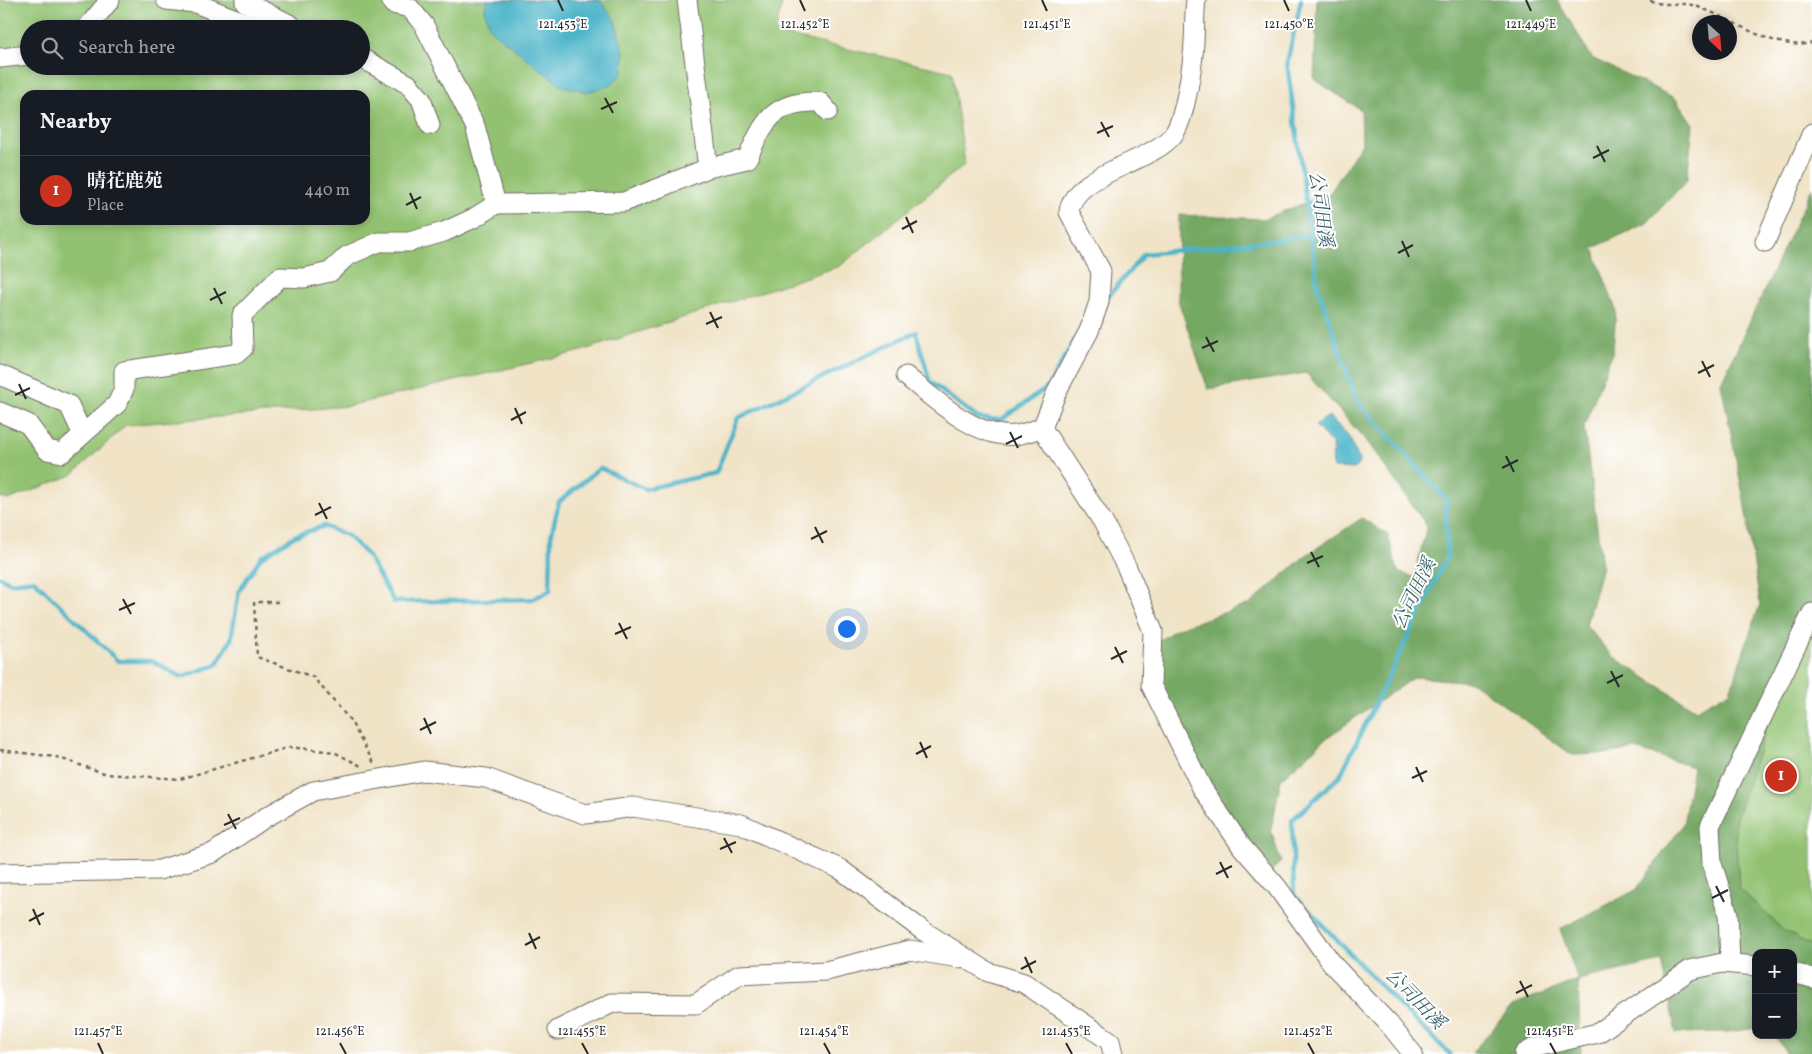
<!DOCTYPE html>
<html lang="en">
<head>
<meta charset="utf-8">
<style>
	body { margin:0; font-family:Vollkorn,"Noto Serif TC",serif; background:#242831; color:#f1f3f6 }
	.controls { position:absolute; right:15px; bottom:15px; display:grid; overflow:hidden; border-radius:10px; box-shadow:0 2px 8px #0003 }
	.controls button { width:45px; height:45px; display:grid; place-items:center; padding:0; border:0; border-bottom:1px solid #363941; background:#171b24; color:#f1f3f6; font:25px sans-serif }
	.compass { position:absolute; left:1692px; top:15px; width:45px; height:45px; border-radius:50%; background:#171b24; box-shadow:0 2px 8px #0003; rotate:154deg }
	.you { position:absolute; left:846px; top:628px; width:18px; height:18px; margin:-12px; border:4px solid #fff; border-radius:50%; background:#1a73e8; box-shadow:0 0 0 8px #1a73e833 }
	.badge { display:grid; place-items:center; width:32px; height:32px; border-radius:50%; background:#c8321e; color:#fff; font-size:16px; font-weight:700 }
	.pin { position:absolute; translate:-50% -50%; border:2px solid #fff; box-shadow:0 1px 5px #0006 }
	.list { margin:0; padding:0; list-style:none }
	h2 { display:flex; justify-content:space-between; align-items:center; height:65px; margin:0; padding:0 20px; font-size:21px }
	h2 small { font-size:16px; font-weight:400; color:#9ea1a6 }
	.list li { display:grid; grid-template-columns:32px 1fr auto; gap:15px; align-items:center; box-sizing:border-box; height:70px; padding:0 20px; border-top:1px solid #363941 }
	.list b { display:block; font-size:19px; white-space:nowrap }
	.list p { margin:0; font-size:16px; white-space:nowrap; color:#9ea1a6 }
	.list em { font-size:16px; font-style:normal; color:#9ea1a6 }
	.icon { flex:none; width:28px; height:28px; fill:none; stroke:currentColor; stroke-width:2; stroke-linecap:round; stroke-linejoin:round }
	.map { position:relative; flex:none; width:1812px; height:1054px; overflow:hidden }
	.search { position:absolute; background:#171b24; box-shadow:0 2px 8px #0003; left:20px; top:20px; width:350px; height:55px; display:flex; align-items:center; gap:12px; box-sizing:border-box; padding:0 18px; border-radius:28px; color:#9ea1a6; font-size:19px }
	.panel { position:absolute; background:#171b24; box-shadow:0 2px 8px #0003; left:20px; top:90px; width:350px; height:135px; border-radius:15px }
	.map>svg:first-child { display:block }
	.green { fill:#92c271; stroke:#5e764e; fill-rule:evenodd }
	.forest { fill:#75a863; stroke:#506a47 }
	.water { fill:#4ab3c8; stroke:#3a6f7a }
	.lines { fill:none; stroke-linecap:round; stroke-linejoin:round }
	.stream { stroke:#4ab3c8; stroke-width:4.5 }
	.minor-casing { stroke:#706b61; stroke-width:21 }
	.path { stroke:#706b61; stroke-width:2.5; stroke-dasharray:4 4; stroke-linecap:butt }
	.minor { stroke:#fff; stroke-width:19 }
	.ticks { fill:none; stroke:#2b2b2b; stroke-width:2 }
	.labels { text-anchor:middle; stroke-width:4; stroke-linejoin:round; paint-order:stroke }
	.water-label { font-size:19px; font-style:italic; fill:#37616a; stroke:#fff }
	.ticks-label { font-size:12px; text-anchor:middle; fill:#2b2b2b; stroke:#fff; stroke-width:4; stroke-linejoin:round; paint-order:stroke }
</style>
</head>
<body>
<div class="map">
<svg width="1812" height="1054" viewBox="0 0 1812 1054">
	<rect width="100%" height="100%" fill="#fff"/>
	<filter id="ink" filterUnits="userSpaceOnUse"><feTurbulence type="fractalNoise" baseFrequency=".02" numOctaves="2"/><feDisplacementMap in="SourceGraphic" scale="10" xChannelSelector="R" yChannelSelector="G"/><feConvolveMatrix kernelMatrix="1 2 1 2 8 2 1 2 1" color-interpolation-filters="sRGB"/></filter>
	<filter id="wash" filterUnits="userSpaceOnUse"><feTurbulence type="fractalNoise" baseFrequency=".0096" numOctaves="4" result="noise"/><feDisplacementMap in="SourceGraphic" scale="20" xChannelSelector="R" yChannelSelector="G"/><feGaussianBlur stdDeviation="1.12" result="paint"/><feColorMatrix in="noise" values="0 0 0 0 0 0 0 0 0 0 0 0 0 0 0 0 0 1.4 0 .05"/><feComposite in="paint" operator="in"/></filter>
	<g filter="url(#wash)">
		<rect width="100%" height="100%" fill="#f0e3c6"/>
		<!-- green -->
		<g class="green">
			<path d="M0,0H783L775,33L952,72L965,164L840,266L578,352L348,406L126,425L72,475L8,500L0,497ZM29,29H361V66H29ZM25,95H365V220H25Z"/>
			<path d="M1812,623V946L1783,930L1739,888L1735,822L1765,731Z"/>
		</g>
		<!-- forest -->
		<path class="forest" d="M1317,0H1557L1592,58L1675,98L1693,124L1687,180L1647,223L1593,248L1616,310L1613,351L1584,426L1602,566L1586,625L1612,656L1696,710L1730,691L1760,604L1744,500L1721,383L1812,188V623L1765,731L1735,822L1739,888L1783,930L1812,946V1054H1787L1775,1035H1793V953H1756V1028L1727,1032L1676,1033L1661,961L1578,980L1581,1054H1471L1513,1005L1578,980L1560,929L1636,890L1683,825L1693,767L1635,749L1605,754L1572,755L1472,682L1414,677L1329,736L1281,779L1271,830L1281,862L1271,871L1207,784L1161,687L1157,642L1178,628L1250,604L1305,556L1362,518L1388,535L1398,572L1414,577L1427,526L1369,444L1306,373L1208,389L1178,300L1179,215L1264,219L1330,193L1362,143L1361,110L1314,79Z"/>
		<!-- water -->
		<g class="water">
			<path d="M486,0H599L614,18L624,52L623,73L609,86L587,92L560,85L490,29L485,11Z"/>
			<path d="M1329,416L1349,437L1360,461L1355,469L1333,468L1332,444L1315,425Z"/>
		</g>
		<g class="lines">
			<!-- stream -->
			<g class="stream">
				<path d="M1301,0L1287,63L1318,288L1357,401L1446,499L1447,557L1340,776L1292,820L1294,895L1403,1009L1450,1054"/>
				<path d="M1106,299L1144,254L1311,236"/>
				<path d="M0,577L11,583L34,580L118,661H152L181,677L216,665L231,640L239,591L261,557L295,536L324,526L348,536L367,555L394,602L533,599L550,590L551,536L559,502L600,468L645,489L716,473L738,418L916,332L930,382L978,418L1001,420L1048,387L1080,330"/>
			</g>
		</g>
	</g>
	<g filter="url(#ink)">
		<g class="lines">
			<defs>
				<g id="minor">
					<path d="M166,0L195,3L261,29"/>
					<path d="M391,0L393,4L410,8L424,25L475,126L496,204L624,202L708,168L747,159C764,121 774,100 820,102L828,111"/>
					<path d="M687,0L708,168"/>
					<path d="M1196,0C1194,14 1195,28 1194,42C1193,63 1185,120 1173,135C1150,164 1073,173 1069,212L1101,271L1099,302L1089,331L1058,389L1042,428L1103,522L1127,568L1153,631L1151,685L1202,788L1242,847L1277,887L1334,966L1389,1024L1413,1054"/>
					<path d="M245,2L291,25"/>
					<path d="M86,29L110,0"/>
					<path d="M0,58L29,55"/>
					<path d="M361,58L408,84L421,99L430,125"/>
					<path d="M1765,242L1812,133"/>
					<path d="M0,375L69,405L82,433"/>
					<path d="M906,376C933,398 978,440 1016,435C1024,434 1033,430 1042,428"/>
					<path d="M0,412L28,424L47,450L62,453L117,404L124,389V371L236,354L243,348L242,315L280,277L304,278L330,272L347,256L379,242H409L444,232L474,218L496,204"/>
					<path d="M0,873L159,870L213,853L266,817L313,791L424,771L486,778L585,814L633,807L741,824L840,869L922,930L988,972L1024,983L1110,1041L1113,1054"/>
					<path d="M1730,963L1728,914L1712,864L1710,826L1812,613"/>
					<path d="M1793,973L1812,978"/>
					<path d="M558,1030L612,1003L696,1004L739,975L826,971L910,950L959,958"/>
					<path d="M1524,1054L1536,1047L1598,1033L1690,970L1722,963L1756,966"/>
				</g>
			</defs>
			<!-- minor casing -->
			<use href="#minor" class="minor-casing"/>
			<!-- path -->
			<g class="path">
				<path d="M1650,0C1661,7 1679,2 1692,5C1731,16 1771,52 1812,43"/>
				<path d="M278,602H254L257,657L313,677L350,720L375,765"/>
				<path d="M0,750L56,757L107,774L180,779L290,747L334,752L361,766"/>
			</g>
			<!-- minor -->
			<use href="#minor" class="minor"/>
		</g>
	</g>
	<!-- ticks -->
	<path class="ticks" d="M558,0L563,11M800,0L805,11M1042,0L1047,11M1284,0L1289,11M1526,0L1531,11M605,98L613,113M601,109L617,102M1101,122L1109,137M1097,133L1113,126M1597,146L1605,162M1593,158L1609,150M410,193L417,209M406,205L421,197M906,217L913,233M902,229L917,221M1402,241L1409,257M1398,253L1413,245M214,288L222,304M210,300L226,292M710,312L718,328M706,324L722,317M1206,337L1214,352M1202,348L1218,341M1702,361L1710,377M1698,373L1714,365M19,384L26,399M15,395L30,388M515,408L522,424M511,420L526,412M1010,432L1018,448M1006,444L1022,436M1506,456L1514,472M1502,468L1518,460M319,503L327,519M315,515L331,507M815,527L823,543M811,539L827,531M1311,552L1319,567M1307,563L1323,556M123,599L131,614M119,610L135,603M619,623L627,639M615,634L631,627M1115,647L1123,663M1111,659L1127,651M1611,671L1619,687M1607,683L1623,675M424,718L431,734M420,730L436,722M920,742L927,758M916,754L931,746M1416,767L1423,782M1412,778L1427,771M228,814L236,829M224,825L240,818M724,838L732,853M720,849L736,842M1220,862L1228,878M1216,874L1232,866M1716,886L1724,902M1712,898L1728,890M33,909L40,925M29,921L44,913M529,933L536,949M525,945L540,937M1025,957L1032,973M1021,969L1036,961M1520,981L1528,997M1516,993L1532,985M98,1043L103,1054M340,1043L346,1054M582,1043L588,1054M824,1043L830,1054M1066,1043L1072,1054M1308,1043L1314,1054M1550,1043L1556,1054"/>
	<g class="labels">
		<!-- water labels -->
		<g class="water-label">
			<text transform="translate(1322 209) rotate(82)" y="7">公司田溪</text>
			<text transform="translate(1413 593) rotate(-64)" y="7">公司田溪</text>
			<text transform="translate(1416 998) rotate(46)" y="7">公司田溪</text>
		</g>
	</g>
	<g class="ticks-label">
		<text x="563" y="28">121.453°E</text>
		<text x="805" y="28">121.452°E</text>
		<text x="1047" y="28">121.451°E</text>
		<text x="1289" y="28">121.450°E</text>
		<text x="1531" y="28">121.449°E</text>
		<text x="98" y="1035">121.457°E</text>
		<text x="340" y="1035">121.456°E</text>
		<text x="582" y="1035">121.455°E</text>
		<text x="824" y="1035">121.454°E</text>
		<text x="1066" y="1035">121.453°E</text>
		<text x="1308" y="1035">121.452°E</text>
		<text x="1550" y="1035">121.451°E</text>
	</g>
</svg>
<div class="controls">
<button>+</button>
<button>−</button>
</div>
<svg class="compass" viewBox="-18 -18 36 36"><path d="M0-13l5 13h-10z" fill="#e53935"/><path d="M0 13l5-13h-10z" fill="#9ea1a6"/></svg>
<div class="you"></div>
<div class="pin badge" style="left:1781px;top:776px">1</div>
<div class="search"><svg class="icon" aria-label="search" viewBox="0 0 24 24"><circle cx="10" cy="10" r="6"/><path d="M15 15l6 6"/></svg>Search here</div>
<section class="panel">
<h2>Nearby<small></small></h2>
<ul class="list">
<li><span class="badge">1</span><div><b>晴花鹿苑</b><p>Place</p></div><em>440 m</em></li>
</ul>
</section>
</div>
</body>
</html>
